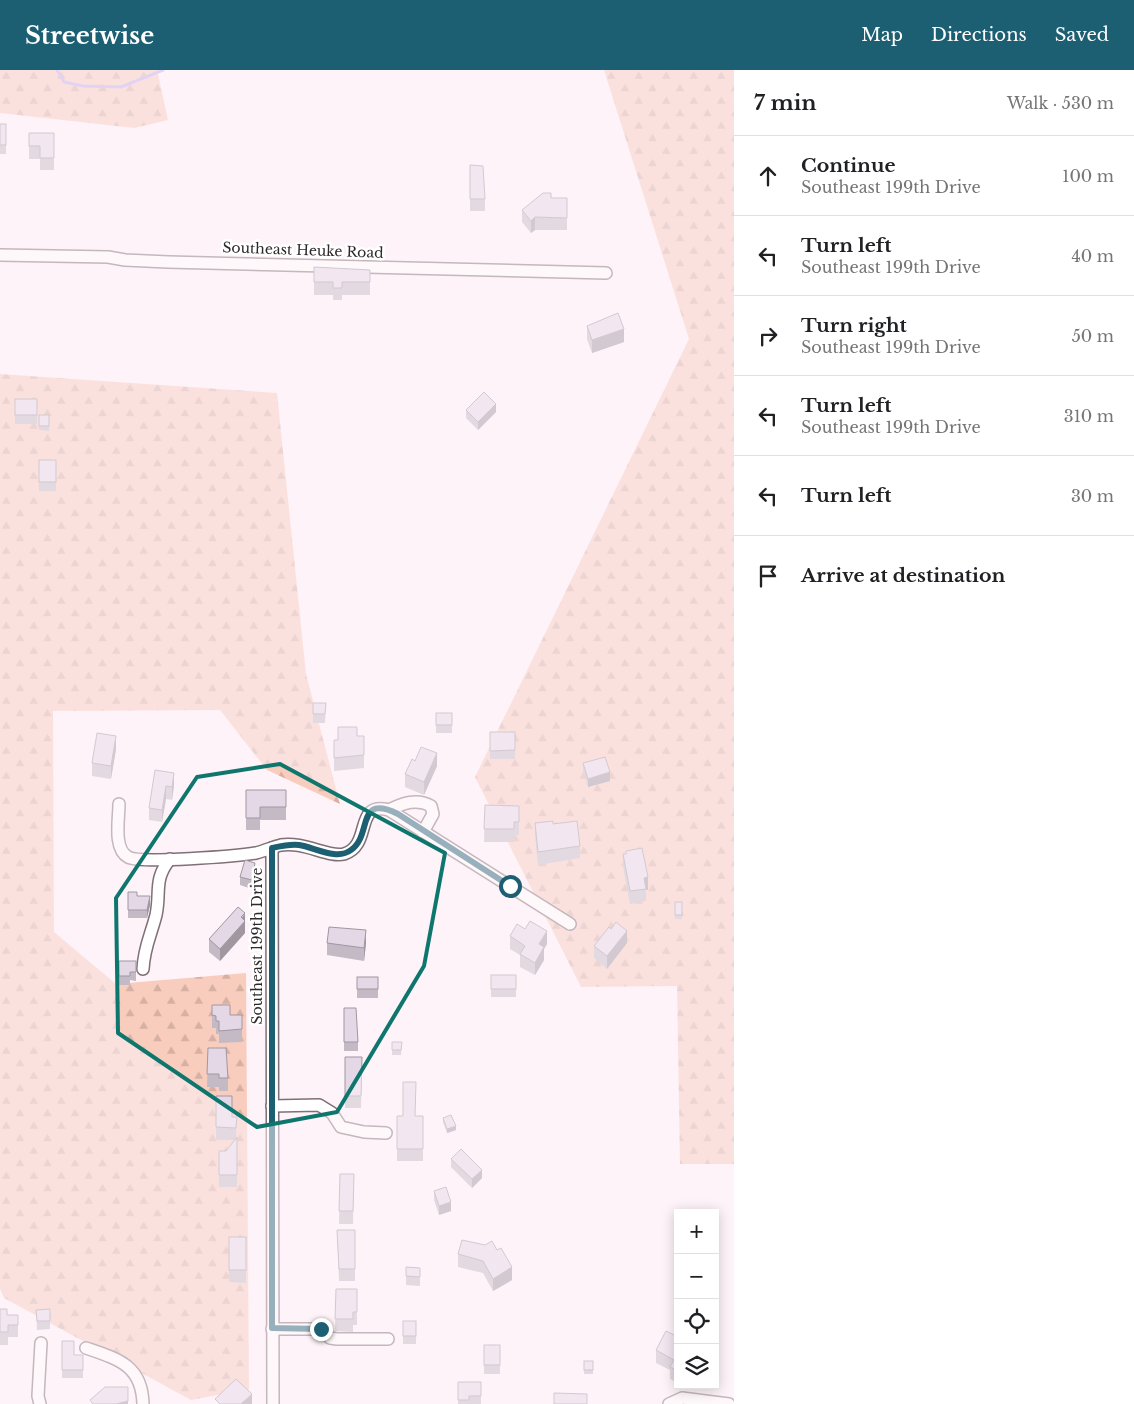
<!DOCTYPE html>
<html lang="en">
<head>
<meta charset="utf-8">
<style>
	body { margin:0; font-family:"Libre Baskerville",serif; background:#f2f2f2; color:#202124 }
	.controls { position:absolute; right:15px; bottom:15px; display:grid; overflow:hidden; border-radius:0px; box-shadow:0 2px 12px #0003 }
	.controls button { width:45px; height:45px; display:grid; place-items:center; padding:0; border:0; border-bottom:1px solid #e0e0e0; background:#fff; color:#202124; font:25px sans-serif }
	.stop { position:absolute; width:15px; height:15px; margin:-11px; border:4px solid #1c5f72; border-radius:50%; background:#fff }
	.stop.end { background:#1c5f72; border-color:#fff; box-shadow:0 1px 5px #0008 }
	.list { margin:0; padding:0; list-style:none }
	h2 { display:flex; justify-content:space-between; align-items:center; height:65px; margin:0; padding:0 20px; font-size:21px }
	h2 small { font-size:16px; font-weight:400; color:#757577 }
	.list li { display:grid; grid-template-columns:32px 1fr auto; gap:15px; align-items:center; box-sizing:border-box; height:80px; padding:0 20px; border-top:1px solid #e0e0e0 }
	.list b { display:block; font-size:19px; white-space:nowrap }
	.list p { margin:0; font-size:16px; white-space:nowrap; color:#757577 }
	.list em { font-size:16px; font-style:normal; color:#757577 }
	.icon { flex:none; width:28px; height:28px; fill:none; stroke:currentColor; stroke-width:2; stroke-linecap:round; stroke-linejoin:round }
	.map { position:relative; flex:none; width:734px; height:1334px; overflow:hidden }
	header { display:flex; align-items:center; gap:30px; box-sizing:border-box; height:70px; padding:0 25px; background:#1c5f72; color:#fff }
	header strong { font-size:24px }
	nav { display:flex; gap:28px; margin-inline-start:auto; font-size:18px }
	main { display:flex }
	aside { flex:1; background:#fff }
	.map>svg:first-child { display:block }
	.forest { fill:url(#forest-firs) }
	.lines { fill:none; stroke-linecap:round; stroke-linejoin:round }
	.stream { stroke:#c1adef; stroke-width:3 }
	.minor-casing { stroke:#7f6f76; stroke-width:14 }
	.minor { stroke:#fff; stroke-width:11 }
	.wall { fill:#c4bac6 }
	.shaded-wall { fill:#a097a1 }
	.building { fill:#e4d8e6; stroke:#a097a1 }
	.route { stroke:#1c5f72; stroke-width:6 }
	.marked { fill:none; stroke:#0f766e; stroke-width:4; stroke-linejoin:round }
	.labels { text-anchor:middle; stroke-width:5; stroke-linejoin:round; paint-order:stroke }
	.street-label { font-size:14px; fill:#2e282b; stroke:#fff }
</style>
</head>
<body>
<header>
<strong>Streetwise</strong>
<nav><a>Map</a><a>Directions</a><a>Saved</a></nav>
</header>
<main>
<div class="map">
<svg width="734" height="1334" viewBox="0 0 734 1334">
	<defs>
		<pattern id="forest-firs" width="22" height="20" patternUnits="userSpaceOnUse" patternTransform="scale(1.25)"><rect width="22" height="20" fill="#f9cdbe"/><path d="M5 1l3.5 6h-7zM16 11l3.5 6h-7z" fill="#d6b0a3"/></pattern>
	</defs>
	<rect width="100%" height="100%" fill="#fef3f8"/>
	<!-- forest -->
	<g class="forest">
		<path d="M0,0H157L168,50L134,58L0,43Z"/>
		<path d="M604,0H734V1094H680L677,916L581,917L475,707L689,269Z"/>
		<path d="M0,304L277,323L306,604L340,734L267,700L220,640L53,641L54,862L116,914L246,903L249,1319L191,1330L4,1228L0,1219Z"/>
	</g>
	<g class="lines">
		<!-- stream -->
		<path class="stream" d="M57,0L64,12L83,16L121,17L163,0"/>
		<defs>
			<g id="minor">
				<path d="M0,185L108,187L125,190L168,192L606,203"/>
				<path d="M119,734C119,749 113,779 128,787C139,794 239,786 256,783C264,781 273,777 281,775C303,771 329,788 344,784C373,775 353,731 389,740L570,854"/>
				<path d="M389,740C403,733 417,728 431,736L433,744L423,762"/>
				<path d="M272,778L273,1334"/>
				<path d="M143,899C144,877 151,865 156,845C161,822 153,810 170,789"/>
				<path d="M272,1036L319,1035L332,1043L341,1057L364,1062L386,1063"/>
				<path d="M272,1259H321L330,1268L337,1269H388"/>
				<path d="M86,1278C118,1289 142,1295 143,1334"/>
				<path d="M40,1334L38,1326L41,1273"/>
				<path d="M669,1334L682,1328L729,1334"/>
			</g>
		</defs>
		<!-- minor casing -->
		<use href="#minor" class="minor-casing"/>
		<!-- minor -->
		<use href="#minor" class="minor"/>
	</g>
	<!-- wall -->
	<g class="wall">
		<rect x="0" y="54" width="6" height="30"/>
		<path d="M29,63H54V100H40V89H29Z"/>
		<path d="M470,95L485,129V141H470Z"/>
		<path d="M551,128H567V160H535L531,163L522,152V140Z"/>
		<path d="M314,197L370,200V225H342V230H333V225H314Z"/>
		<path d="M587,256L624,272L592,283L587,269Z"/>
		<rect x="15" y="329" width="22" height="25"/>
		<path d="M466,340L496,342L478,360L466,348Z"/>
		<path d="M39,345H49V361L39,360Z"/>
		<rect x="39" y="390" width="17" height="31"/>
		<path d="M313,633H326L325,653H313Z"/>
		<rect x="436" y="643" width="16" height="20"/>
		<rect x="490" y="662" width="25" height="27"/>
		<path d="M357,666H364V698L334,701V670H338Z"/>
		<path d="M116,679L111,709L92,706V693Z"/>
		<path d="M415,691L437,696L424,725L405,717V704Z"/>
		<path d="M583,693L610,711L588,717L583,701Z"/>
		<path d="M155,700L174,716L172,730L166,729L162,752L149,750V738Z"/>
		<path d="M246,720H286V750H260V760H246Z"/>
		<path d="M485,735L519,736V765H514V772H484Z"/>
		<path d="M535,753L553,754L580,776V788L538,795L535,766Z"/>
		<path d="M623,784L648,820H646V831L630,834L623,797Z"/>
		<path d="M255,802L252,819L240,815V807Z"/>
		<path d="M128,822L137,826L150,835L147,848H128Z"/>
		<rect x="675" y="832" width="7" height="17"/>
		<path d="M245,863L220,891L209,882V869Z"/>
		<path d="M510,866L547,874L544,879V890L535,905L520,897V885L510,879Z"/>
		<path d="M327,873H366L364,891L327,885Z"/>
		<path d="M627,873L607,899L594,888V876Z"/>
		<path d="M119,891H136V911L130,910V915H119Z"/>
		<rect x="491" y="905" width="25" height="22"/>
		<rect x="357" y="907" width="21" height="21"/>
		<path d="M212,935L230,945H242V972L219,973V964H216V958H212Z"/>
		<path d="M344,938L358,972V981H344Z"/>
		<path d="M392,972H402L401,985H392Z"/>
		<path d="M208,978L228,1008V1021H219V1017H207Z"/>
		<path d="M345,987H362L361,1038H345Z"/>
		<path d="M216,1026L232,1047H237L236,1068L237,1067V1117H219V1081H226L235,1070H216Z"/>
		<rect x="397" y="1046" width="26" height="45"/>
		<path d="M443,1048L456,1060L447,1063L443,1052Z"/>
		<path d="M451,1089L482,1108L472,1118L451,1097Z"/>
		<path d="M340,1104H354L353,1154H339Z"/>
		<path d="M434,1121L451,1141L439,1145L434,1130Z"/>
		<path d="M337,1160H355V1211H339Z"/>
		<path d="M229,1167H246V1213L229,1212Z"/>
		<path d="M462,1170L512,1210L493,1221L483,1203L458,1197V1184Z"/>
		<path d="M406,1197L420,1198V1216L406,1215Z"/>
		<path d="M336,1219H357V1255H353V1262L335,1261Z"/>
		<path d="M0,1239L7,1245H18V1267H8V1275H0Z"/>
		<path d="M50,1239V1259L37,1260L36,1240Z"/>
		<rect x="403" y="1251" width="13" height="23"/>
		<path d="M678,1267V1313L670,1309V1300L656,1293V1280Z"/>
		<path d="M62,1271L74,1285H83V1308H62Z"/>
		<rect x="484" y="1275" width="16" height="29"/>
		<rect x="584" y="1291" width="9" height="13"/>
		<rect x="458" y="1312" width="23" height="22"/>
		<path d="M681,1315H690L688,1319Z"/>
	</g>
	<!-- shaded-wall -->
	<g class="shaded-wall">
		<path d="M535,147V160L531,163V151Z"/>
		<path d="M624,259V272L592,283V270Z"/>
		<path d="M496,334V342L478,360V352Z"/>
		<path d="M116,666V679L111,709V696Z"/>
		<path d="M437,683V696L424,725V712Z"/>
		<path d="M610,702V711L588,717V709Z"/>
		<path d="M174,703V716L172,730V717Z"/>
		<path d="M166,716V729L162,752V740Z"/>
		<path d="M255,793V802L252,819V810Z"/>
		<path d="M648,807V820H646L644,808Z"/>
		<path d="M150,826V835L147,848V840Z"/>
		<path d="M245,843V863L220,891V879Z"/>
		<path d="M366,860V873L364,891V878Z"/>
		<path d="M547,861V874L544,879V890L535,905V893L539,874Z"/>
		<path d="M627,861V873L607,899V886Z"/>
		<path d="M456,1056V1060L447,1063V1059Z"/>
		<path d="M482,1100V1108L472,1118V1109Z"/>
		<path d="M451,1132V1141L439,1145V1136Z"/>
		<path d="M512,1197V1210L493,1221V1209Z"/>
		<path d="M252,1324V1334H241Z"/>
		<path d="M128,1331V1334H116Z"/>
	</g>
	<!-- building -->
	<g class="building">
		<rect x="0" y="54" width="6" height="21"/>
		<path d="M29,63H54V88H40V76H29Z"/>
		<path d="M470,95L483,96L485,129H470Z"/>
		<path d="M543,123H551V128H567V148L535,147L531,151L522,140Z"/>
		<path d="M314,197L370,200V212H342V218H333V212H314Z"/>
		<path d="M618,243L624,259L592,270L587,256Z"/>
		<path d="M484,322L496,334L478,352L466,340Z"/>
		<rect x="15" y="329" width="22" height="16"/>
		<rect x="39" y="345" width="10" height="11"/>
		<rect x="39" y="390" width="17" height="22"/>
		<path d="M313,633H326L325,644H313Z"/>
		<rect x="436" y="643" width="16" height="12"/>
		<path d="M338,657H357V666H364V685L334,688V670H338Z"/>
		<path d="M490,662H515V680L490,681Z"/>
		<path d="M97,663L116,666L111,696L92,693Z"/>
		<path d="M421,677L437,683L424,712L405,704L412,689L415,691Z"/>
		<path d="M605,687L610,702L588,709L583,693Z"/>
		<path d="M155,700L174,703L172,717L166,716L162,740L149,738Z"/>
		<path d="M246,720H286V737H260V748H246Z"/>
		<path d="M485,735L519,736V752H514V759H484Z"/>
		<path d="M553,751V754L577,751L580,776L538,782L535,753Z"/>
		<path d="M642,778L648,807L644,808L646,819L630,821L623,784H626V781Z"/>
		<path d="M245,790L255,793L252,810L240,807Z"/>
		<path d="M128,822H137V826H150L147,840H128Z"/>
		<rect x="675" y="832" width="7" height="13"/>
		<path d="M238,837L245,843L241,847L245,851L220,879L209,869Z"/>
		<path d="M530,851L547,861L539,874L544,877L535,893L520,884L525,876L510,866L517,854L525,859Z"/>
		<path d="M616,852L627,861L607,886L594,876L609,857L611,859Z"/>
		<path d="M329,857L366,860L364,878L327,873Z"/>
		<path d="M119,891H136V902H130V906H119Z"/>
		<rect x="491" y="905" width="25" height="14"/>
		<rect x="357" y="907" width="21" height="12"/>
		<path d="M212,935H230V945H242V959L219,961V951H216V946L212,945Z"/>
		<path d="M344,938H356L358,972H344Z"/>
		<path d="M392,972H402L401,980H392Z"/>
		<path d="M208,978H226L228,1008H219V1004H207Z"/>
		<path d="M345,987H362L361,1026H345Z"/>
		<path d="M403,1012H416L415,1046H423V1079H397V1046H403Z"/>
		<path d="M216,1026H232V1047H237L236,1058L216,1057Z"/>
		<path d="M451,1045L456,1056L447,1059L443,1048Z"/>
		<path d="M237,1067V1105H219V1081H226Z"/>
		<path d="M461,1079L482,1100L472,1109L451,1089Z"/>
		<path d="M340,1104H354L353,1141H339Z"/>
		<path d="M446,1117L451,1132L439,1136L434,1121Z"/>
		<path d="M337,1160H355V1199H339Z"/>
		<rect x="229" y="1167" width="17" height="33"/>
		<path d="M462,1170L485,1175L492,1171L497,1180L501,1178L512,1197L493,1209L483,1191L458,1184Z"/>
		<path d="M406,1197L420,1198V1207L406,1206Z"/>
		<path d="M336,1219H357V1242H353V1249H335Z"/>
		<path d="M0,1239H7V1245H18V1255H8V1262H0Z"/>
		<path d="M50,1239V1251H37L36,1240Z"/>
		<rect x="403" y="1251" width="13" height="15"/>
		<path d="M666,1261L678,1267V1301L670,1297L674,1290L656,1280Z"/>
		<path d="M62,1271H74V1285H83V1300H62Z"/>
		<rect x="484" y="1275" width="16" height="20"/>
		<rect x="584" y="1291" width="9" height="9"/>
		<path d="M236,1309L252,1324L241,1334H220L215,1329Z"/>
		<path d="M458,1312H481V1326H469V1330H458Z"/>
		<path d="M105,1317H128V1331L116,1334H93L90,1330Z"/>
		<path d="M554,1323L587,1324V1334H554Z"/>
	</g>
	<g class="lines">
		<!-- route -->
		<path class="route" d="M321,1259L272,1258V778C281,776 289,774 299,775C314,777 337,791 351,780C373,765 355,723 398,744L510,816"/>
	</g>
	<!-- marked area -->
	<path d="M0 0H734V1334H0ZM280,694L445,783L424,896L337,1042L257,1057L118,963L116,828L197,707Z" fill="#fef3f8" fill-opacity=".55" fill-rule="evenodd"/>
	<path class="marked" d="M280,694L445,783L424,896L337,1042L257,1057L118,963L116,828L197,707Z"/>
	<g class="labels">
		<!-- street labels -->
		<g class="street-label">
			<text transform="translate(303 180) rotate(2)" y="5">Southeast Heuke Road</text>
			<text transform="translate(257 876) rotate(-90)" y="5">Southeast 199th Drive</text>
		</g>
	</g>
</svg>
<div class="controls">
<button>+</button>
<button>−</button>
<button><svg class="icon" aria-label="locate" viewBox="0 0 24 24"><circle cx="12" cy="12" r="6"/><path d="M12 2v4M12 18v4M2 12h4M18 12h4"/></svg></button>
<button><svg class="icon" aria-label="layers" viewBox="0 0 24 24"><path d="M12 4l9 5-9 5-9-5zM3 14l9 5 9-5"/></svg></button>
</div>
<div class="stop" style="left:510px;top:816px"></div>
<div class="stop end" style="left:321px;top:1259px"></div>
</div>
<aside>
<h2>7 min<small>Walk · 530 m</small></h2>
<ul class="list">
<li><svg class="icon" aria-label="ahead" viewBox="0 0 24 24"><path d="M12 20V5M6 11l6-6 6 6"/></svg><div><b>Continue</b><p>Southeast 199th Drive</p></div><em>100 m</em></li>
<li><svg class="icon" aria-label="left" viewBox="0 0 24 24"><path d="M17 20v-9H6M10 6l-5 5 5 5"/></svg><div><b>Turn left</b><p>Southeast 199th Drive</p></div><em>40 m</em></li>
<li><svg class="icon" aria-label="right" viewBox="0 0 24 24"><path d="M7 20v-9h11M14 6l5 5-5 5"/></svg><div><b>Turn right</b><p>Southeast 199th Drive</p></div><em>50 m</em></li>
<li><svg class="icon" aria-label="left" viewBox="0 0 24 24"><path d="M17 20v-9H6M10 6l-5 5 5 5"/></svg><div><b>Turn left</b><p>Southeast 199th Drive</p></div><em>310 m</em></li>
<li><svg class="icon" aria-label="left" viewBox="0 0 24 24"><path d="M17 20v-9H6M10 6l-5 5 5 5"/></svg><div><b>Turn left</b></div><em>30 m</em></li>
<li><svg class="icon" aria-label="arrive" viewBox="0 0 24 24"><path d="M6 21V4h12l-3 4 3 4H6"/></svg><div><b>Arrive at destination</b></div></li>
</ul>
</aside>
</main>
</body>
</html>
